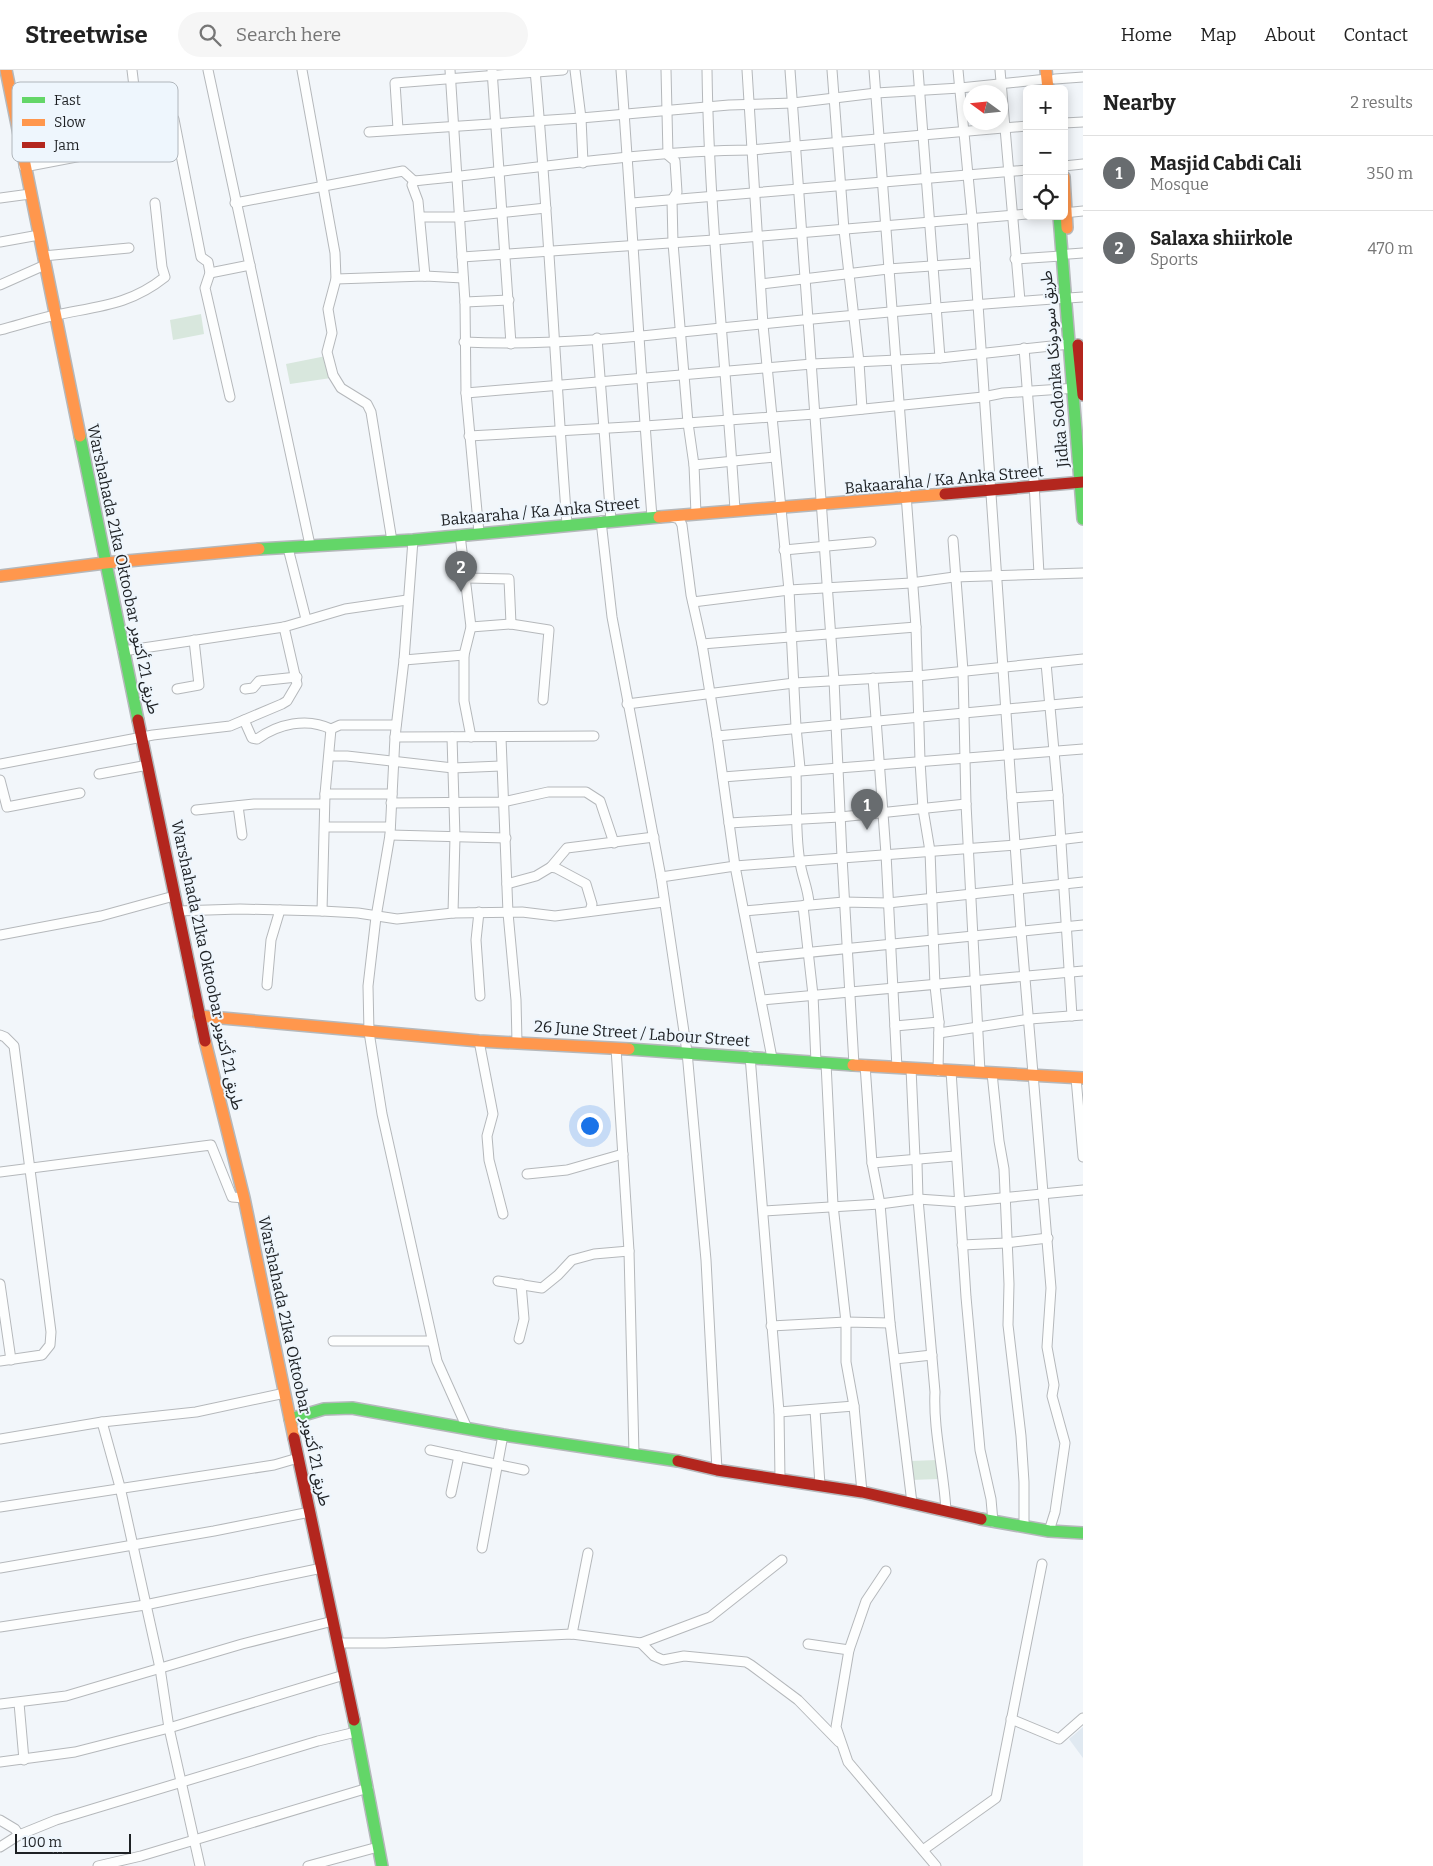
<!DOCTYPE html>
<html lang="en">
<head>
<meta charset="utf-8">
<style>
	body { margin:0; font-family:Bitter,"Noto Sans Arabic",serif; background:#f6f6f6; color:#222 }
	.controls { position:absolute; right:15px; top:15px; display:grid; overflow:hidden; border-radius:8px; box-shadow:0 2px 12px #0003 }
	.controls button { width:45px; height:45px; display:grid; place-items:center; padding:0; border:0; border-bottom:1px solid #e0e0e0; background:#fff; color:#222; font:25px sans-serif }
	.compass { position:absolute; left:963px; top:15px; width:45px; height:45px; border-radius:50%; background:#fff; box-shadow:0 2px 12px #0003; rotate:285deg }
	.scale { position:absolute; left:15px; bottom:12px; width:116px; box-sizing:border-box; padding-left:5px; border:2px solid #1e2124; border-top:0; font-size:14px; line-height:18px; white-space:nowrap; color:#1e2124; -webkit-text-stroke:4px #eef6fd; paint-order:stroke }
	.you { position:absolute; left:589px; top:1055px; width:18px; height:18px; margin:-12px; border:4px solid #fff; border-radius:50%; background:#1a73e8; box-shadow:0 0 0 8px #1a73e833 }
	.badge { display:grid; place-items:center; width:32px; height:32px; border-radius:50%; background:#686c6f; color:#fff; font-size:16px; font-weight:700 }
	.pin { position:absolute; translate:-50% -41px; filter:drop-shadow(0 1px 2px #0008) }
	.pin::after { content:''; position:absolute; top:26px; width:18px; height:15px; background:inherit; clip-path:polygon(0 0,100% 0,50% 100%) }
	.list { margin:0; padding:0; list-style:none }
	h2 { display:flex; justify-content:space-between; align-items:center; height:65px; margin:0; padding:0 20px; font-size:21px }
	h2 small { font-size:16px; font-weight:400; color:#767676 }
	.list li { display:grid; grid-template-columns:32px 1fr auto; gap:15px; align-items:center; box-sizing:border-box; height:75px; padding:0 20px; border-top:1px solid #e0e0e0 }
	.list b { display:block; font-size:19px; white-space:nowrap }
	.list p { margin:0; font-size:16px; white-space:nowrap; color:#767676 }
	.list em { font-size:16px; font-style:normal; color:#767676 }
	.icon { flex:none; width:28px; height:28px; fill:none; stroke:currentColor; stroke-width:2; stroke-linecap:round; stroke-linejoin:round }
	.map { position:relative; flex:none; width:1083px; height:1796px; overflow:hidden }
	header { display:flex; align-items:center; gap:30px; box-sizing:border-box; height:70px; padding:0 25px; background:#fff; border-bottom:1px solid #e0e0e0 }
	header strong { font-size:24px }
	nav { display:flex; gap:28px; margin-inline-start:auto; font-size:18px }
	.search { width:350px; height:45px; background:#f6f6f6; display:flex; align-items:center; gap:12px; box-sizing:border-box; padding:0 18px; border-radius:28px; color:#767676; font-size:19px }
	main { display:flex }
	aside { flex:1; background:#fff }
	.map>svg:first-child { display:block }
	.built { fill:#e0e9f1 }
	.green { fill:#d8e7dd }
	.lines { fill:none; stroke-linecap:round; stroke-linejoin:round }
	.street-casing { stroke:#b5b8bb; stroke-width:11 }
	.fast-casing { stroke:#b5b8bb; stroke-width:14 }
	.slow-casing { stroke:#b5b8bb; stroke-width:14 }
	.jam-casing { stroke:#b5b8bb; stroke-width:14 }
	.street { stroke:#fdfefe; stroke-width:9 }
	.fast { stroke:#63d668; stroke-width:11 }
	.slow { stroke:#ff974d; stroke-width:11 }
	.jam { stroke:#b3261e; stroke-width:11 }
	.labels { text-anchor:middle; stroke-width:4; stroke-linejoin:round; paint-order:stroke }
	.street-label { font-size:16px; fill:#1e2124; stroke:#eef6fd }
	.key { fill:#eef6fd; stroke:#b0b6bc; stroke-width:1 }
	.key-label { font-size:14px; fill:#1e2124 }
</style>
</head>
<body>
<header>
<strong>Streetwise</strong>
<div class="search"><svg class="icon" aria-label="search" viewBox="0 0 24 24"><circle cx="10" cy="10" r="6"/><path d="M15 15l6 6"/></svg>Search here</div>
<nav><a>Home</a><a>Map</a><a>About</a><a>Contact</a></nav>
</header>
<main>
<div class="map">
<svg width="1083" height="1796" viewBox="0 0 1083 1796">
	<rect width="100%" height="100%" fill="#f2f6fa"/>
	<!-- built -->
	<path class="built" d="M1083,1657V1688L1069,1669Z"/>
	<!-- green -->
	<g class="green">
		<path d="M201,244L204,264L173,270L170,250Z"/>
		<path d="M326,286L331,308L290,314L286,294Z"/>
		<path d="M937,1390L938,1409L911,1410L910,1391Z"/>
	</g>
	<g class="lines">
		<defs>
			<g id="street">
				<path d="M208,0L310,475"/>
				<path d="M302,0L335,183L336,209L328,239L332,263L327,282L333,305L341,318L367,334L371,342L392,471"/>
				<path d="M450,0L465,232L466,323L479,463"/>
				<path d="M492,0L511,274"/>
				<path d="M535,0C549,151 555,303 567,454"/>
				<path d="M575,0L581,48L583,93"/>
				<path d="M621,0C632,149 640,298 652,447"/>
				<path d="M666,0L668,85L675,91L677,122L672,130L673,173L688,353L694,395L696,444"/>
				<path d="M707,0C709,147 726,293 735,440"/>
				<path d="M747,0L763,255L789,520L796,657L800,698L796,702C797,731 795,764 800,792C802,807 808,818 809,833L803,836L813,925L816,992"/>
				<path d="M790,0L834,610L842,787L854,995"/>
				<path d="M832,0L844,160L859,292L862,339"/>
				<path d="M874,0L916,557L920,691L923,739L930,781L935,916L939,952L938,1001"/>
				<path d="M918,0L940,288"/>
				<path d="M958,0L972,147L1021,861L1051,1218L1047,1277L1054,1315L1052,1326L1065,1373L1055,1442L1049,1461"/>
				<path d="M1000,0L1020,231"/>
				<path d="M1055,9L1083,7"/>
				<path d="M174,49L201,187L208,192L210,203L205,218L230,327"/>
				<path d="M1064,53L1083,52"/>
				<path d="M17,59L133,38L136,33L132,0"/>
				<path d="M398,59L395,13L563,0"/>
				<path d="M369,62L581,48L729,35L793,33L876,23L960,18L1047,9"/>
				<path d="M1064,96L1083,94"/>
				<path d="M24,97L139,75"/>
				<path d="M414,111C526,100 638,81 751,80L1027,56"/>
				<path d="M0,128L30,124"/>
				<path d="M235,133L403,101L414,111L412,115L418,131L425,206"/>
				<path d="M632,133L1027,100"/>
				<path d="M1064,143L1083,141"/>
				<path d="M420,147H460L546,138"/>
				<path d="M0,172L39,165"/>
				<path d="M1069,184L1083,183"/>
				<path d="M43,186L129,178"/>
				<path d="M462,187L714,170L1027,144"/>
				<path d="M1015,189L1061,186"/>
				<path d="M210,203L250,195"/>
				<path d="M336,209L425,206L463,208"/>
				<path d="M761,214L888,199L975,193"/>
				<path d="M0,215L45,195"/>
				<path d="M465,232L509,230"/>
				<path d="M0,260C19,255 37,249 56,245C99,236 130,235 165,207L162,197L155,133"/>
				<path d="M597,268L611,451"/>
				<path d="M464,272C550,276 636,267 721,258C842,246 962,235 1083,227"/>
				<path d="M1024,278L1033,394L1039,504"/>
				<path d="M466,323L812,294L940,288L1070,274"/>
				<path d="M469,366L645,356L815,344L983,327L1003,323L1077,318"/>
				<path d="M694,395L775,387"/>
				<path d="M672,447L679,449L682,455L691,525L702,574L717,666L735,796L772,988"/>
				<path d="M601,451L612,547L661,807L687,982L706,1190L717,1400"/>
				<path d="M460,465L471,557L464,585V631L471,667"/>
				<path d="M413,470L404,590L395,667L390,765L376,847L368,916L369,962L382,1044L437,1291L467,1358"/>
				<path d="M953,470L963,601L966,734L980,1002"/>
				<path d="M288,478L306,549"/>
				<path d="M784,480L871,472"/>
				<path d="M467,508L509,509L511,554"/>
				<path d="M693,532L789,520L911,513L954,507L1083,503"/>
				<path d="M471,557L511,554L549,560L543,630"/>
				<path d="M702,574L916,557"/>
				<path d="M123,581L284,557L345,539L407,530"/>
				<path d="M404,590L464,585"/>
				<path d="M1046,593L1058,725L1072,946"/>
				<path d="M873,608L886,784L897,998"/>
				<path d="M177,619L199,615L194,570"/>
				<path d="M245,619L253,618L259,611L297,607"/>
				<path d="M627,634L794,613L917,606L1083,589"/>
				<path d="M244,650L252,668L257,669C278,654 307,647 331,659L340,655H396"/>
				<path d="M717,666L1083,632"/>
				<path d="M395,667L594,666"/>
				<path d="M452,667L455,767L453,843"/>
				<path d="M501,668L508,843L516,930L517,972"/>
				<path d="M330,686H347L453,698L501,696"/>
				<path d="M0,694L153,665L230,656L282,634L287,631L297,614L284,557"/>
				<path d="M99,704L148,695"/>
				<path d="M723,707L1083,679"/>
				<path d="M0,710L7,737L80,723"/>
				<path d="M325,724H392"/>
				<path d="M1012,728L1058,725"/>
				<path d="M391,733L503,732L548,722H586L600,731L614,773"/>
				<path d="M238,736L242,765"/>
				<path d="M196,740L254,734H324"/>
				<path d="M729,753L840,747L966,734"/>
				<path d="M326,757H390"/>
				<path d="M390,765L506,768"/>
				<path d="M551,797L567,778L654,767"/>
				<path d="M661,807L735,796L1016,775L1083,767"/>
				<path d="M507,814L536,806L551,797L556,798L586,814L592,834L590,841"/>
				<path d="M177,841L240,839L322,841L358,843L397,849L453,843L522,842L555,846L664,832"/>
				<path d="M322,841L325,724L331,659"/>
				<path d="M744,841L844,832L888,833L1083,812"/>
				<path d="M479,842L476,870L480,926"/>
				<path d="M0,865L101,846L174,826"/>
				<path d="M753,888L1083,855"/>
				<path d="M267,915L271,870L280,840"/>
				<path d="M761,930L1083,901"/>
				<path d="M895,956L939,952"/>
				<path d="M939,963L1030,949L1083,945"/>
				<path d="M0,965L5,967L14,976L51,1262L50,1275L42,1285L0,1291"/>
				<path d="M479,971L493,1044L487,1066L489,1090L503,1144"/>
				<path d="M616,978L629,1181L634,1384"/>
				<path d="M750,986L779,1342L780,1409"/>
				<path d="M826,993L833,1135L846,1252V1292L854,1336L862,1422"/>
				<path d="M865,995L872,1093L880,1134L890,1253L912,1433"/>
				<path d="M911,998L915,1088L917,1093L918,1129L935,1322C933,1360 944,1401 946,1441"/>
				<path d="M951,1001L966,1227L980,1380L991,1429L993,1452"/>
				<path d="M992,1003L999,1071L1004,1099L1009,1214L1008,1255L1021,1366L1024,1412V1457"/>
				<path d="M1076,1008L1083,1087"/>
				<path d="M872,1093L955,1086"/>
				<path d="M0,1102L211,1075L232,1127L244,1128"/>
				<path d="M527,1104L567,1100L623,1084"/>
				<path d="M764,1141L880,1134L918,1129L961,1132L1083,1120"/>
				<path d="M962,1175L1006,1173L1048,1168"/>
				<path d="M498,1211L542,1218L558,1205L572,1190L594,1184L629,1181"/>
				<path d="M0,1214L11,1290"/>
				<path d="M771,1256L846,1252L890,1253"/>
				<path d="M519,1269L524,1249L521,1214"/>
				<path d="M333,1271H432"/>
				<path d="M895,1289L932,1285"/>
				<path d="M815,1340L820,1415"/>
				<path d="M779,1342L854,1336"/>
				<path d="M102,1352L120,1417L160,1598L169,1658L200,1796"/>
				<path d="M0,1369L102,1352L196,1342L285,1323"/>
				<path d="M430,1380L524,1400"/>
				<path d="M451,1423L459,1386"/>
				<path d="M0,1437L274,1395L298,1388"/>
				<path d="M482,1478L503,1365"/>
				<path d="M0,1498L214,1461L310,1442"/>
				<path d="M886,1501L866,1531L849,1580L836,1657L848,1692L936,1796"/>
				<path d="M0,1557L145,1535L322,1498"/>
				<path d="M572,1564L588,1483"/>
				<path d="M338,1573H385L572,1564L641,1573L710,1547L782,1490"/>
				<path d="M641,1573L654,1586L663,1590L684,1586L746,1592L751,1595L798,1630L839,1672"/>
				<path d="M808,1574L849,1580"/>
				<path d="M19,1633L24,1690"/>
				<path d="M0,1634L66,1626L242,1574L333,1551"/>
				<path d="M1011,1649L1059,1669L1083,1648"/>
				<path d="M0,1692L75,1682L169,1658L344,1605"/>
				<path d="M0,1750L15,1759L19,1765"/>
				<path d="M0,1777L19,1765L56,1750L318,1671L356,1662"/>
				<path d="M923,1780L996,1728L1042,1494"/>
				<path d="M98,1796L141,1786L368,1718"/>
				<path d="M308,1796L378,1777"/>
			</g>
			<g id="fast">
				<path d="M1059,146L1083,449"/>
				<path d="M80,366L138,650"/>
				<path d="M259,479L413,470L659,447"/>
				<path d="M629,979L853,995"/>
				<path d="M290,1349L324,1339L352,1338L503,1365L678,1391"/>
				<path d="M981,1449L1049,1461L1083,1463"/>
				<path d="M354,1650L382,1796"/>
			</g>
			<g id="slow">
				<path d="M6,0L80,366"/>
				<path d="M1046,0L1048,19"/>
				<path d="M1064,107L1067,158"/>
				<path d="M659,447L945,424"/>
				<path d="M0,506L105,493L259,479"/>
				<path d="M199,946L479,971L629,979"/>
				<path d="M205,971L244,1128L294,1368"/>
				<path d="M853,995L1083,1008"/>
			</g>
			<g id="jam">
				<path d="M1078,275L1083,325"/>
				<path d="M945,424L1083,412"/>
				<path d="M138,650L205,971"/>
				<path d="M294,1368L354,1650"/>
				<path d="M678,1391L717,1400L862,1422L981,1449"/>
			</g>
		</defs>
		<!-- street casing -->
		<use href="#street" class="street-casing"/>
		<!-- fast casing -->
		<use href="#fast" class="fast-casing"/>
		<!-- slow casing -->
		<use href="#slow" class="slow-casing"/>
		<!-- jam casing -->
		<use href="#jam" class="jam-casing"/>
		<!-- street -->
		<use href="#street" class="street"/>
		<!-- fast -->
		<use href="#fast" class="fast"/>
		<!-- slow -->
		<use href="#slow" class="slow"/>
		<!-- jam -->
		<use href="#jam" class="jam"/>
	</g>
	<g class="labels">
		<!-- street labels -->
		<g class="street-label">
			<text transform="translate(1054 299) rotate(-95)" y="6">Jidka Sodonka طريق سودونكا</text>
			<text transform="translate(944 409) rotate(-5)" y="6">Bakaaraha / Ka Anka Street</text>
			<text transform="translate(540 441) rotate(-5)" y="6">Bakaaraha / Ka Anka Street</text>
			<text transform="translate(124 499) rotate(78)" y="6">Warshahada 21ka Oktoobar طريق 21 أكتوبر</text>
			<text transform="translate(208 895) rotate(78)" y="6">Warshahada 21ka Oktoobar طريق 21 أكتوبر</text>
			<text transform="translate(642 963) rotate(4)" y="6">26 June Street / Labour Street</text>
			<text transform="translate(295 1291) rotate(78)" y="6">Warshahada 21ka Oktoobar طريق 21 أكتوبر</text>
		</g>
	</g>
	<!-- legend -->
	<rect x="12" y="12" width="166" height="80" rx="8" class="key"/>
	<rect x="22" y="27" width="23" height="6" fill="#63d668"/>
	<rect x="22" y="49" width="23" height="7" fill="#ff974d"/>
	<rect x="22" y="72" width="23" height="6" fill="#b3261e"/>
	<g class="key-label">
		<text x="54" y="35">Fast</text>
		<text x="54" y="57">Slow</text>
		<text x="54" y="80">Jam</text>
	</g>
</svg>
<div class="controls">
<button>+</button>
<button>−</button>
<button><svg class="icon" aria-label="locate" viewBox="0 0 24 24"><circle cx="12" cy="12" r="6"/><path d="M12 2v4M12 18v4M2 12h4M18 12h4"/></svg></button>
</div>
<svg class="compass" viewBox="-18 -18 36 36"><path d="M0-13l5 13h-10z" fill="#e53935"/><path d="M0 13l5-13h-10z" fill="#767676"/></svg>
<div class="scale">100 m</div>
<div class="you"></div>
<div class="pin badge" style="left:867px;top:760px">1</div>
<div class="pin badge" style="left:461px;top:522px">2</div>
</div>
<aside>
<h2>Nearby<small>2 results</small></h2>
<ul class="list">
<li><span class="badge">1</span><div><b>Masjid Cabdi Cali</b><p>Mosque</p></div><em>350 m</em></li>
<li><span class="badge">2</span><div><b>Salaxa shiirkole</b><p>Sports</p></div><em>470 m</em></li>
</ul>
</aside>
</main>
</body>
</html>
